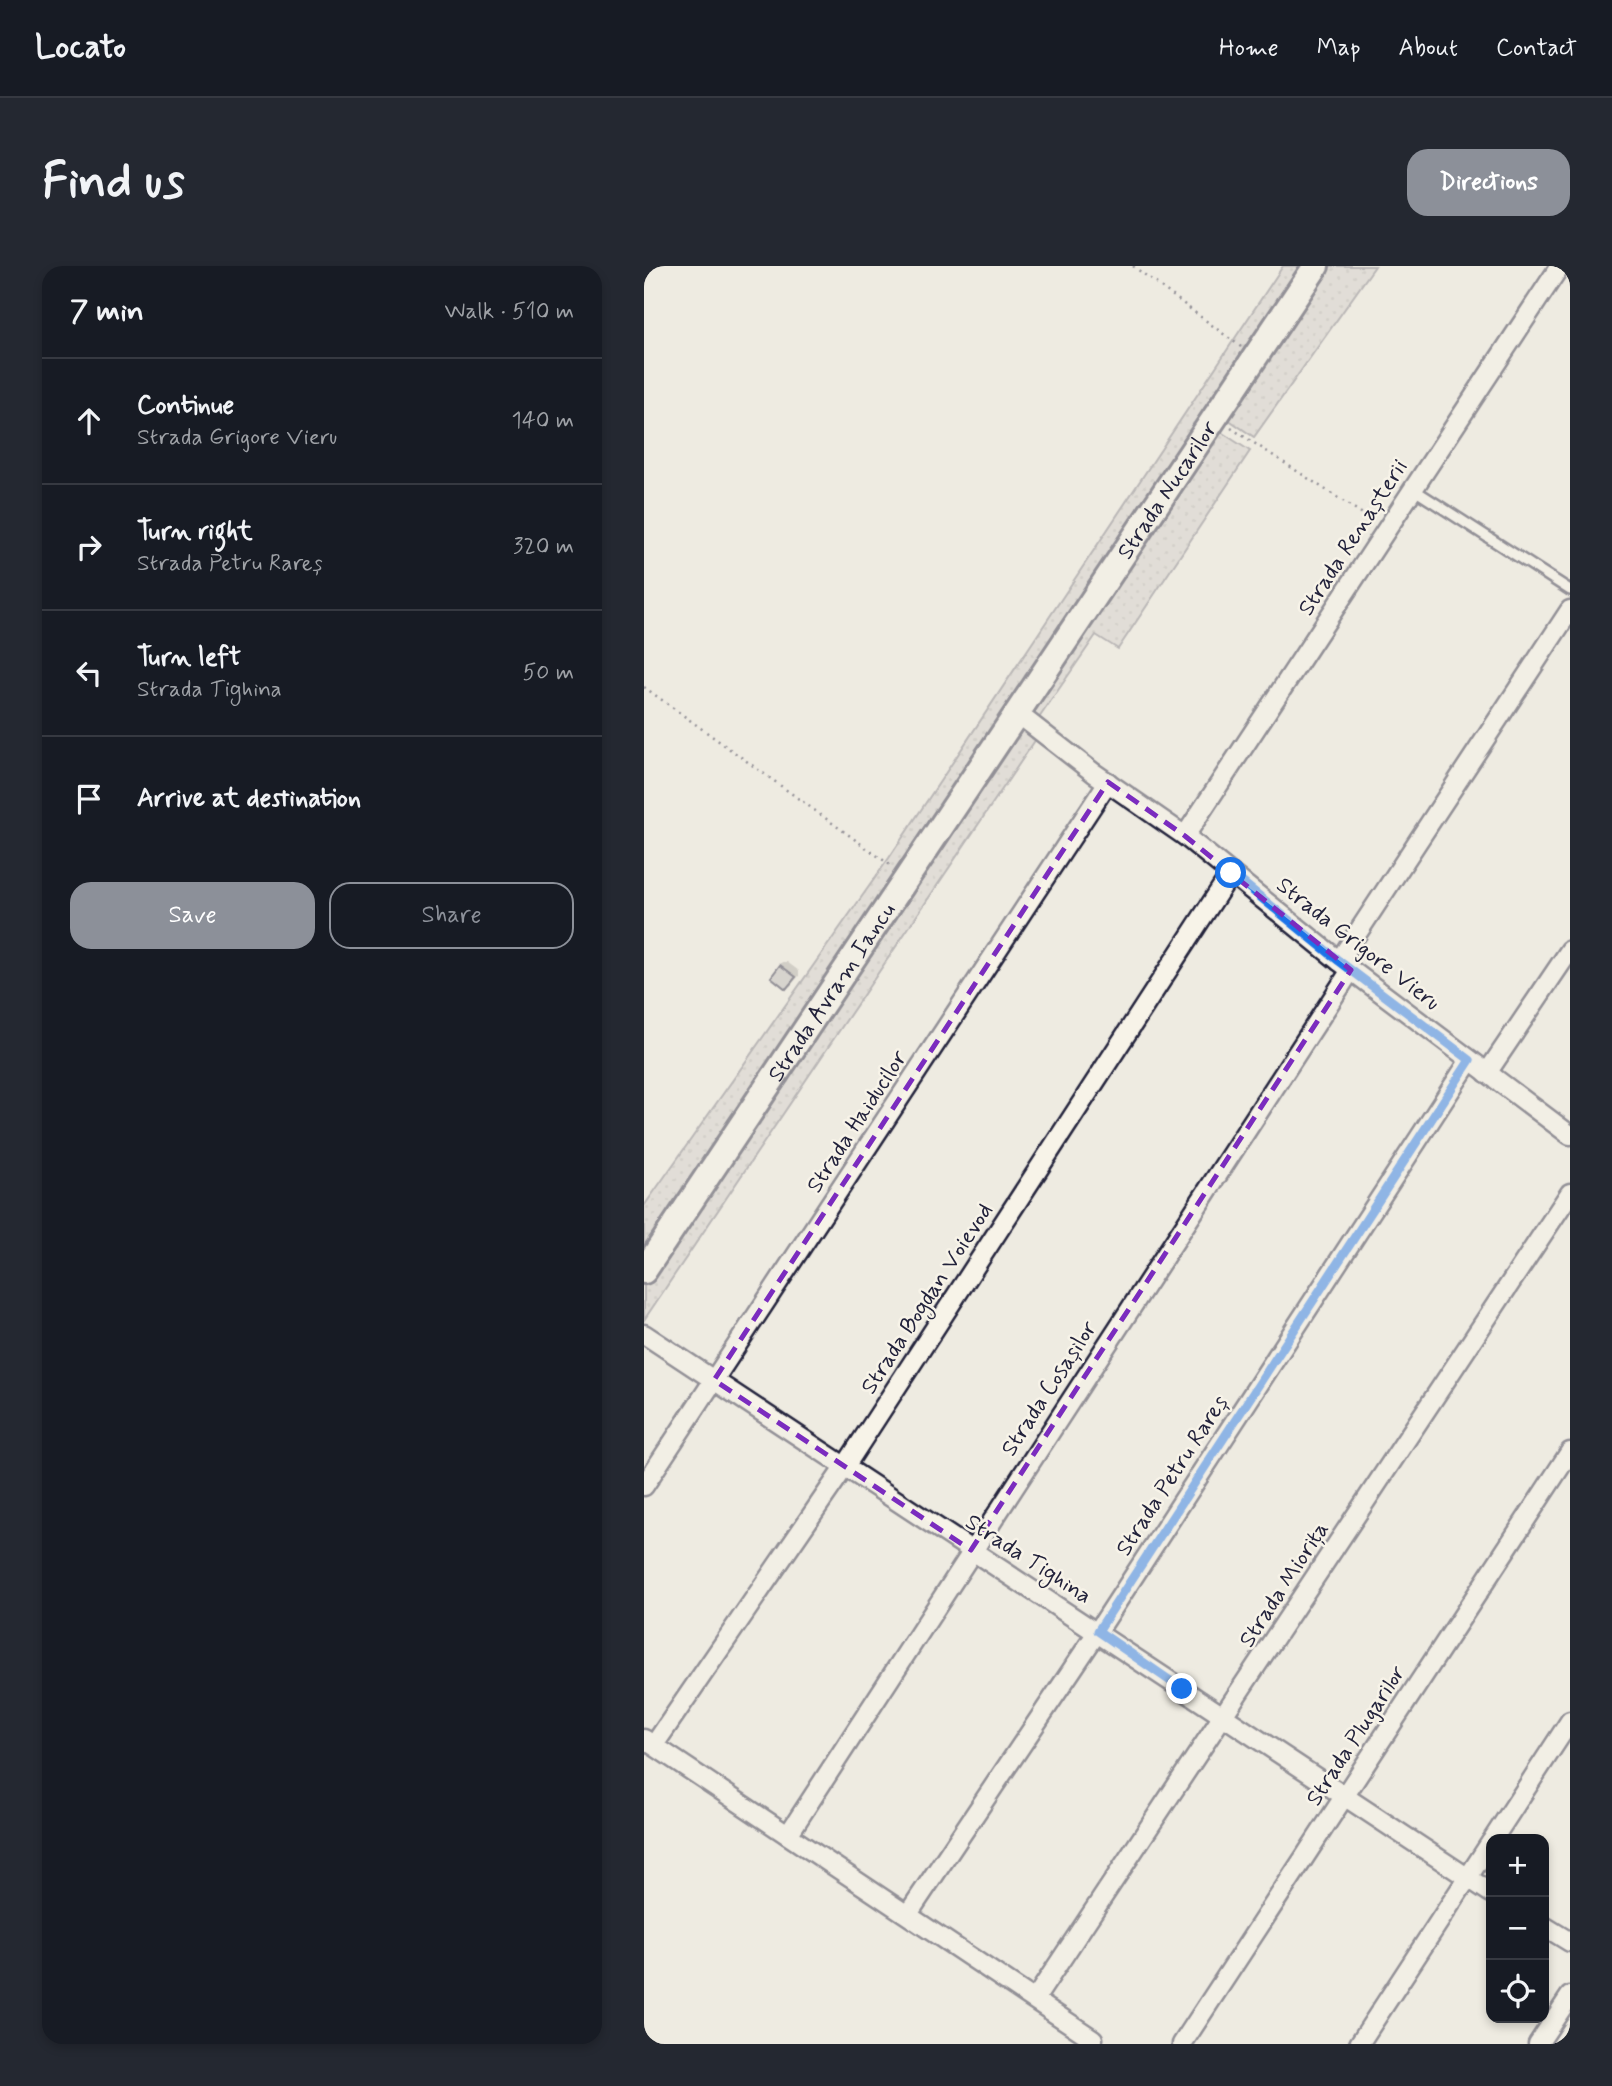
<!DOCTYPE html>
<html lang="en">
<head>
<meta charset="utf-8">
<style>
	body { margin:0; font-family:Mynerve,sans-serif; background:#242831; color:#f1f3f6 }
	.controls { position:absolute; right:21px; bottom:21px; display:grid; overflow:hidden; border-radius:14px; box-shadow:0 4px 10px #0003 }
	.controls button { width:63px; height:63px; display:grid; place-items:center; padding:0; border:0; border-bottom:2px solid #363941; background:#171b24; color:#f1f3f6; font:35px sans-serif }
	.stop { position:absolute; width:21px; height:21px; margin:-16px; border:5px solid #1a73e8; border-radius:50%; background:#fff }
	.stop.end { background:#1a73e8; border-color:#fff; box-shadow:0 2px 7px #0008 }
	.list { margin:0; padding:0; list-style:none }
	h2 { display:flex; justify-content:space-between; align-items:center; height:91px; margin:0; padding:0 28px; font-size:30px }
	h2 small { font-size:23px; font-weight:400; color:#9ea1a6 }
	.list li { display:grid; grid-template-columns:46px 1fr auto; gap:21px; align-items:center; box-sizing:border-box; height:126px; padding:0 28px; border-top:2px solid #363941 }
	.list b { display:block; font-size:26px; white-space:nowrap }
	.list p { margin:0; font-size:23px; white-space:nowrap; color:#9ea1a6 }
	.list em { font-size:23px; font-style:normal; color:#9ea1a6 }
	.actions { display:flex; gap:14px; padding:21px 28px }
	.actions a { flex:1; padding:16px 0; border:2px solid #8c9099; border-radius:21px; text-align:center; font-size:24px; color:#8c9099 }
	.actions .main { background:#8c9099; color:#fff }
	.icon { flex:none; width:38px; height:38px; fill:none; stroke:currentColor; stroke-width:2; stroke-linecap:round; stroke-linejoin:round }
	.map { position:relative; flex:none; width:926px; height:1778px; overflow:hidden; border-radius:21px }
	header { display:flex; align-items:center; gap:42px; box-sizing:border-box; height:98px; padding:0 35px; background:#171b24; border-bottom:2px solid #363941 }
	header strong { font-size:33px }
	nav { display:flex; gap:38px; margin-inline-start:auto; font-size:24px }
	.intro { display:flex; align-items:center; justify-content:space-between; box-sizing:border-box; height:168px; padding:0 42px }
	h1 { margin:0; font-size:49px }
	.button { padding:18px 32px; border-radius:21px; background:#8c9099; color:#fff; font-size:24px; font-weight:700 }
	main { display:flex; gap:42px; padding:0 42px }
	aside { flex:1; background:#171b24; border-radius:21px; box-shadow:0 4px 10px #0003 }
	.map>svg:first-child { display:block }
	.green { fill:url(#green-dots); stroke:#7a7882; stroke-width:2 }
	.building { fill:#bbb8b7; stroke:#22223b; stroke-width:2; filter:url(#shadow) }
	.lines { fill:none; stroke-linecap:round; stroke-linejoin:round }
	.lane-casing { stroke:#22223b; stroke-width:14 }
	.street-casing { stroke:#22223b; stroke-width:23 }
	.secondary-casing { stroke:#22223b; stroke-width:30 }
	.path { stroke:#22223b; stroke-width:2.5; stroke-dasharray:2 5; stroke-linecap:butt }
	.lane { stroke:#f7f3e8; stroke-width:9 }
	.street { stroke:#f7f3e8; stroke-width:18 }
	.secondary { stroke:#f7f3e8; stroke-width:24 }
	.route { stroke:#1a73e8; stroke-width:9 }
	.marked { fill:none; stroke:#7b2cbf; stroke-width:5; stroke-dasharray:14 9; stroke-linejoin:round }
	.labels { text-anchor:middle; stroke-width:5; stroke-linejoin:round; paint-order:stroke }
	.street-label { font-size:23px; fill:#22223b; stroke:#f7f3e8 }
</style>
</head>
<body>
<header>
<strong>Locato</strong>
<nav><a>Home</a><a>Map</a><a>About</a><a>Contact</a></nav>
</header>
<div class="intro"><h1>Find us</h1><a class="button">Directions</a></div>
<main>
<aside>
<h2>7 min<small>Walk · 510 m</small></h2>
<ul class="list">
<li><svg class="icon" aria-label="ahead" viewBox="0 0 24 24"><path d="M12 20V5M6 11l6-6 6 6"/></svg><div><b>Continue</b><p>Strada Grigore Vieru</p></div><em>140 m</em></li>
<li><svg class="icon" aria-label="right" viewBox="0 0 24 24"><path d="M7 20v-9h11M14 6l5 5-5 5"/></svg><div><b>Turn right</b><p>Strada Petru Rareș</p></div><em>320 m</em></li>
<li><svg class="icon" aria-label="left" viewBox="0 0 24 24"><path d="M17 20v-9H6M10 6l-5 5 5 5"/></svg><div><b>Turn left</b><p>Strada Tighina</p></div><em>50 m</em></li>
<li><svg class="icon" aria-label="arrive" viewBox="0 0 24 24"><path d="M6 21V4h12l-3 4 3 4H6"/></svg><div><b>Arrive at destination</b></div></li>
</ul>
<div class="actions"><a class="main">Save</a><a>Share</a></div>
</aside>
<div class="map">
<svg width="926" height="1778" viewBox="0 0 926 1778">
	<defs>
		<pattern id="green-dots" width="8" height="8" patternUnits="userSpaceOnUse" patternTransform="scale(1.75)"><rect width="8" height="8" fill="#d1cdc9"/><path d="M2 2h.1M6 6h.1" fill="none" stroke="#b3b0ae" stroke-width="1.8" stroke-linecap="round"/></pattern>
		<filter id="shadow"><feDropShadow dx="4" dy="-4" stdDeviation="0" flood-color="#0004"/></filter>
	</defs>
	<rect width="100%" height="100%" fill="#eeebe1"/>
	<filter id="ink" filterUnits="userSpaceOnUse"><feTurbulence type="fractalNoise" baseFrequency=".0143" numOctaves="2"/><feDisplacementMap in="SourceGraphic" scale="14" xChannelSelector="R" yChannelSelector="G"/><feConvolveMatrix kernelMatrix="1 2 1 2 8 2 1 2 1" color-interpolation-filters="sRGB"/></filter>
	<g filter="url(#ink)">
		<!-- green -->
		<g class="green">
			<path d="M639,0H663L0,994V940L245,592Z"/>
			<path d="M678,0H731L610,171L578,149Z"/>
			<path d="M571,162L606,185L474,383L452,369L395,452L384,445Z"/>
			<path d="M376,456L394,470L0,1054V1019Z"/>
		</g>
		<!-- building -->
		<path class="building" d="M136,699L152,711L142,723L127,711Z"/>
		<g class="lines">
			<defs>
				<path id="lane" d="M769,223L926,324"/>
				<g id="street">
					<path d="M373,447L450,507L541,570L695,695L926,869"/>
					<path d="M541,570L916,0"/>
					<path d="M695,695L926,344"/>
					<path d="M843,807L926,684"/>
					<path d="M0,1068L847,1627"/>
					<path d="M0,1220L464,516"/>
					<path d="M0,1473L449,1773"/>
					<path d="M10,1479L200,1202L587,607"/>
					<path d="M144,1569L707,704"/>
					<path d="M849,1573L926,1455"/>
					<path d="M264,1648L454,1365L826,794"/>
					<path d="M900,1660L926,1676"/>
					<path d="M391,1733L926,927"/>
					<path d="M538,1778L926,1186"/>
					<path d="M715,1778L847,1576"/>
					<path d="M894,1778L926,1730"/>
				</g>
				<g id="secondary">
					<path id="s1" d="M0,1005L672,0"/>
				</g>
			</defs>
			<!-- lane casing -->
			<use href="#lane" class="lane-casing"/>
			<!-- street casing -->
			<use href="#street" class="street-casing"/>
			<!-- secondary casing -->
			<use href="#secondary" class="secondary-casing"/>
			<!-- path -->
			<g class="path">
				<path d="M489,0L597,81"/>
				<path d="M587,162L731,256"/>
				<path d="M0,421L249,601"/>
			</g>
			<!-- lane -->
			<use href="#lane" class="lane"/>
			<!-- street -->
			<use href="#street" class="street"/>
			<!-- secondary -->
			<use href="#secondary" class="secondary"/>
		</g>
	</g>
	<g class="lines" filter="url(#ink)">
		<!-- route -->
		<path class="route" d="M538,1423L454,1365L826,794L695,695L587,607"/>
	</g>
	<!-- marked area -->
	<path d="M0 0H926V1778H0ZM464,516L541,570L707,704L327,1284L70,1114Z" fill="#eeebe1" fill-opacity=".55" fill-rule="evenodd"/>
	<path class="marked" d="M464,516L541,570L707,704L327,1284L70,1114Z"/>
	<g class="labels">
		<!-- street labels -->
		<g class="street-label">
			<text dy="8" stroke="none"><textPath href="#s1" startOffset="940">Strada Nucarilor</textPath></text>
			<text transform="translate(708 271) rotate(-57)" y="8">Strada Renașterii</text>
			<text transform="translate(715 677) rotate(38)" y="8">Strada Grigore Vieru</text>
			<text dy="8" stroke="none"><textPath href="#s1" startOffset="336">Strada Avram Iancu</textPath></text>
			<text transform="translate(212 855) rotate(-57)" y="8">Strada Haiducilor</text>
			<text transform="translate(282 1032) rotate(-57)" y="8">Strada Bogdan Voievod</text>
			<text transform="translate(404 1122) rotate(-57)" y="8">Strada Cosașilor</text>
			<text transform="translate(527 1209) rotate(-57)" y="8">Strada Petru Rareș</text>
			<text transform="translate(385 1292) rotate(33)" y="8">Strada Tighina</text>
			<text transform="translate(639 1318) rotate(-57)" y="8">Strada Miorița</text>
			<text transform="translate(711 1469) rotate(-57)" y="8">Strada Plugarilor</text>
		</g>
	</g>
</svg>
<div class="controls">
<button>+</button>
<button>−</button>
<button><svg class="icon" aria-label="locate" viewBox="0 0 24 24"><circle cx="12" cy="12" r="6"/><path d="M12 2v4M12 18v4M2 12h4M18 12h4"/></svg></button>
</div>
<div class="stop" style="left:587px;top:607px"></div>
<div class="stop end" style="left:538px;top:1423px"></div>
</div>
</main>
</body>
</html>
